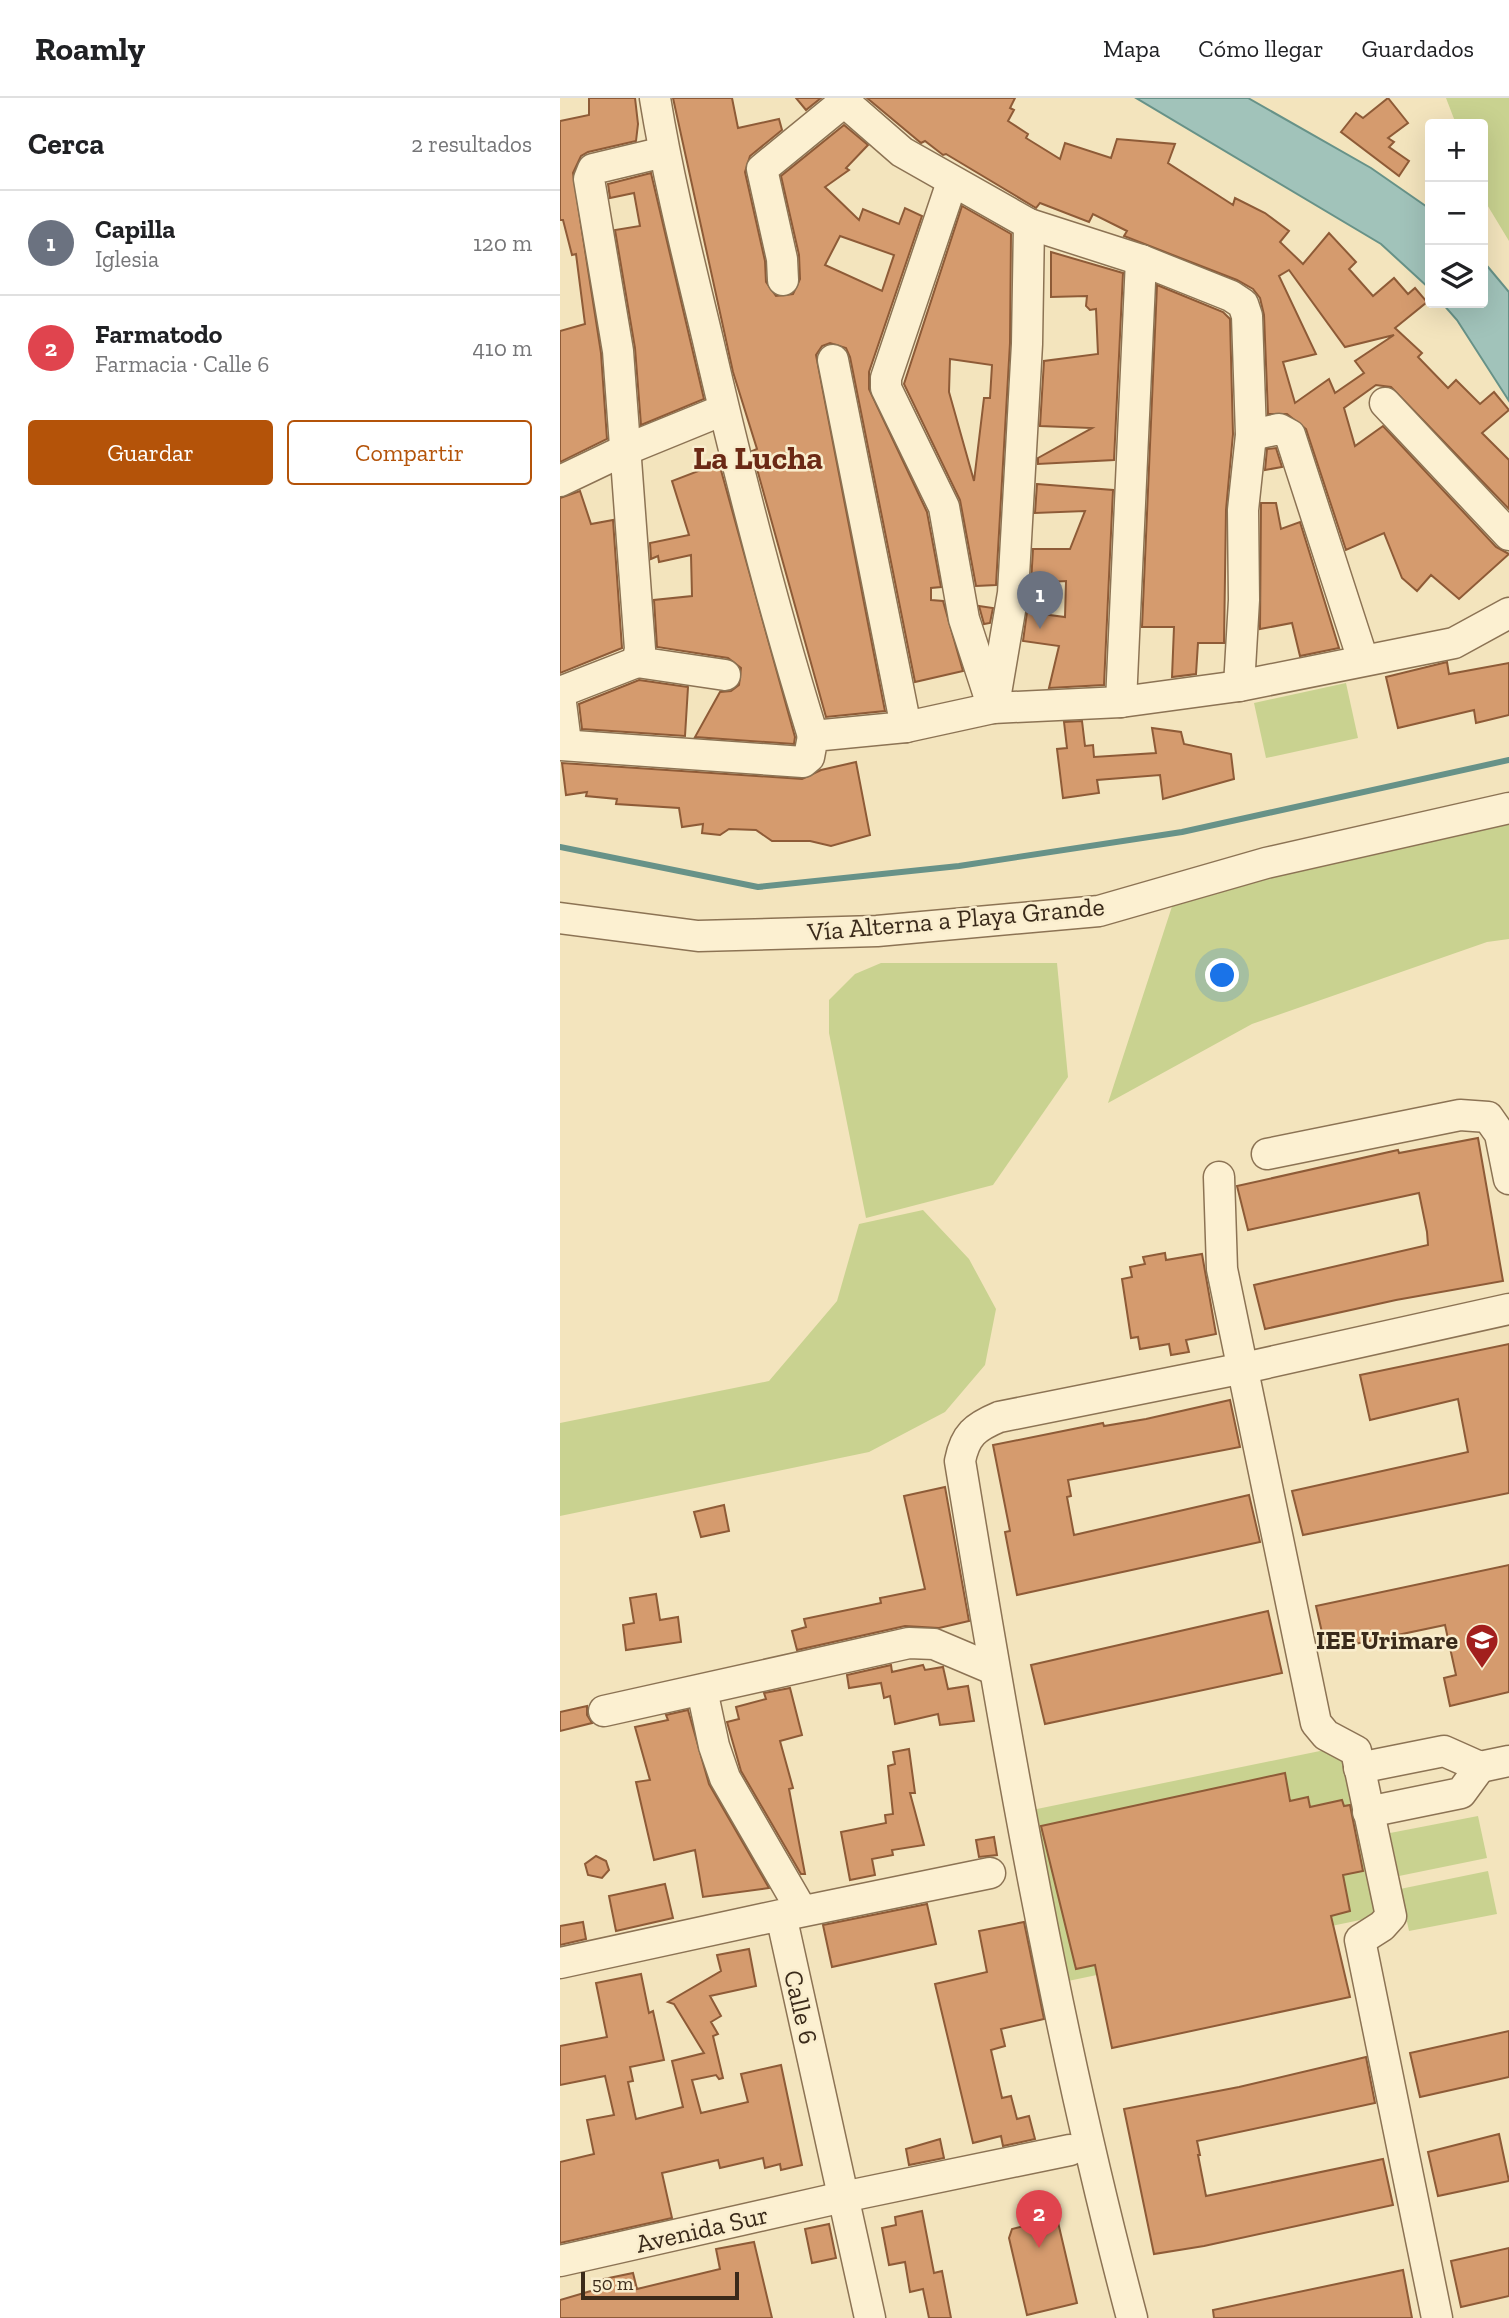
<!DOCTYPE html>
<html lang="es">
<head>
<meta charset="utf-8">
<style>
	body { margin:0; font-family:"Zilla Slab",serif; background:#f2f2f2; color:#202124 }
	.controls { position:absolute; right:21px; top:21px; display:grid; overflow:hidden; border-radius:7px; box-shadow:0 7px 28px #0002 }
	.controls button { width:63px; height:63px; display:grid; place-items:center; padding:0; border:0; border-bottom:2px solid #e0e0e0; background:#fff; color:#202124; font:35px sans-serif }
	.scale { position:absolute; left:21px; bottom:18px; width:158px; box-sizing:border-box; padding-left:7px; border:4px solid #3a2a1a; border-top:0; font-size:19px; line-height:24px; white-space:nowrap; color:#3a2a1a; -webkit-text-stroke:5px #f9edcd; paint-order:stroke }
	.you { position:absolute; left:663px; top:878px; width:24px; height:24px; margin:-18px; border:5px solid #fff; border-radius:50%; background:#1a73e8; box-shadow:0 0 0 10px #1a73e833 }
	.badge { display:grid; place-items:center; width:46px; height:46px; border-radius:50%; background:#b45309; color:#fff; font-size:23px; font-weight:700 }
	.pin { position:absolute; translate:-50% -58px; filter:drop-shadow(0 2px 4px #0008) }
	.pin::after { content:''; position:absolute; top:37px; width:24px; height:21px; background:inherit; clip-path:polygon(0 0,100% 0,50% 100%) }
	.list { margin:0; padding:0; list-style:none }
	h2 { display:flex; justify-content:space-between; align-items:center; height:91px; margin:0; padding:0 28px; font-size:30px }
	h2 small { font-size:23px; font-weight:400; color:#757577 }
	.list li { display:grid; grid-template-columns:46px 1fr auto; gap:21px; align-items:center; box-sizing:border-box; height:105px; padding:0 28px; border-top:2px solid #e0e0e0 }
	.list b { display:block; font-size:26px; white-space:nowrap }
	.list p { margin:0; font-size:23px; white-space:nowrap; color:#757577 }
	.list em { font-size:23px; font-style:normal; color:#757577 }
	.actions { display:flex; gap:14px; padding:21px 28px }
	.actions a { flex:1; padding:16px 0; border:2px solid #b45309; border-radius:7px; text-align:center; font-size:24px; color:#b45309 }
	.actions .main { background:#b45309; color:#fff }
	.icon { flex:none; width:38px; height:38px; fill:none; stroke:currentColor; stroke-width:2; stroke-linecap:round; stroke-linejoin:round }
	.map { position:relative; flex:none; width:949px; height:2220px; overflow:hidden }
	header { display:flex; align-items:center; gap:42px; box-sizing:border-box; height:98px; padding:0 35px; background:#fff; border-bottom:2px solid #e0e0e0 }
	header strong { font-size:33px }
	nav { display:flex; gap:38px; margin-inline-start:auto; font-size:24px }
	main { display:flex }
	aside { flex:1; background:#fff }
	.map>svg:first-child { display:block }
	.green { fill:#c9d290 }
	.water { fill:#a1c3ba; stroke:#679288; stroke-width:2 }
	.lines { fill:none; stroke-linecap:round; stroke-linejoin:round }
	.stream { stroke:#679288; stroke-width:6 }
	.building { fill:#d59b6e; stroke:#8e5b37; stroke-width:2; fill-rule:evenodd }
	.minor-casing { stroke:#8c7354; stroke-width:33 }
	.minor { stroke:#fcf0d1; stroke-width:30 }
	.labels { text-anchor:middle; stroke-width:5; stroke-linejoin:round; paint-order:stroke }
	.street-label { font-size:26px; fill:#3a2a1a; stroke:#f9edcd }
	.poi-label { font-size:26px; font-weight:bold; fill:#3a2a1a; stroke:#f9edcd; text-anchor:end }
	.district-label { font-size:33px; font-weight:bold; fill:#6b2915; stroke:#f9edcd }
</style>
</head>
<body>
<header>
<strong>Roamly</strong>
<nav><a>Mapa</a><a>Cómo llegar</a><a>Guardados</a></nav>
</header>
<main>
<aside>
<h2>Cerca<small>2 resultados</small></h2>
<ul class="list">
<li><span class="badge" style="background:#6b7280">1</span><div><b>Capilla</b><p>Iglesia</p></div><em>120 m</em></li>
<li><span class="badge" style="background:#e0444e">2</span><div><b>Farmatodo</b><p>Farmacia · Calle 6</p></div><em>410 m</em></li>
</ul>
<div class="actions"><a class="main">Guardar</a><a>Compartir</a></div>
</aside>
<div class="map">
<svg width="949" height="2220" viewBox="0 0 949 2220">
	<rect width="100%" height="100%" fill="#f3e4bd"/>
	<!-- green -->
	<g class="green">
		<path d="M886,0H949V143L923,100V26H896Z"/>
		<path d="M786,585L798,640L706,660L694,605Z"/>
		<path d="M949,723V841L927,844L692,926L548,1005L618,790Z"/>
		<path d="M321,865H497L508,979L433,1087L306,1120L269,935V902L295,876Z"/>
		<path d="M363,1112L409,1161L436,1211L425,1267L385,1314L309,1354L0,1418V1325L209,1283L277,1203L299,1126Z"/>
		<path d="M799,1645L834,1815L508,1883L472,1712Z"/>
		<path d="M918,1718L927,1760L839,1778L830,1735Z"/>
		<path d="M928,1773L937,1816L849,1833L840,1791Z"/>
	</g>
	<!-- water -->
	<g class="water">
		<path d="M576,0H688L811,70L870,111V191L821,146Z"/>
		<path d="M923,163L949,194V303L897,222L882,205H923Z"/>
	</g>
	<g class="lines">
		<!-- stream -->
		<path class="stream" d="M0,749L198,789L399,768L622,734L949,662"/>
	</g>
	<!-- building -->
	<g class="building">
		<path d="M29,0H75L78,26L76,43L28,54L21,58L13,75L41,255L47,341L0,364V233L25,226L16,156L12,157L3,122H0V23L29,17Z"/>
		<path d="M113,0H172L178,30L219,21L222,32L190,58L185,74L205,163L206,184L216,198L233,196L240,181L239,157L221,78L284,27L308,47L286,70L289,72L265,89L299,122L303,111L339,126L345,110L362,118L309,274V291L367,414L381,489L371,490V502L383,503L403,573L355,584L290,259L286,250L270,245L262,248L256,257L325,613L266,619L192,353L197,351L173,274ZM280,138L334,157L322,193L265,167Z"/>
		<path d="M236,0H261L246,12Z"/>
		<path d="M307,0H455L450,10L454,12L448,23L468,36L466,40L500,61L505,45L551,60L557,41L615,46L608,65L673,107L675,100L705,115L729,133L720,144L743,166L769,135L796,164L789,171L813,198L834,180L848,196L855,190L867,204L835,230L862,255L858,259L888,290L896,282L920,306L934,294L949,312L922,335L949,362V411L831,289L816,287L784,310L795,348L823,328L936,449L949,456L899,501L871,477L857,493L842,480L824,435L786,452L746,331L727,316H708L704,217L700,200L693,191L677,182L564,138L567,133L533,116L529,124L480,105L476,110L386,56L383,57L365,43L361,45ZM729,172L785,249L834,237L795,263L804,275L775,295L769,281L735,305L723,264L756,256L719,178Z"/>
		<path d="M828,0L848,25L828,40L834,44L829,49L849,63L839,78L781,34L796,15L803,20Z"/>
		<path d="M91,75L144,301L81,327L75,250L55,132L80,128L74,95L50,100L48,86Z"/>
		<path d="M402,108L451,136L450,245L436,487L416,488L400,402L344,286ZM390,261L432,267L430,300H424L414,383L389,294Z"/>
		<path d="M491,154L563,175L554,362L478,366V360L532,330L480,328L484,263L538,256L536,211L530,212L526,208L527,198L491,199Z"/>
		<path d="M597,187L663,214L670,221L673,336L666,412L664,545H638L636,576L612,579L614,529H582Z"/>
		<path d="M716,350L722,369L705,372L707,351Z"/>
		<path d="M159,365L235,639L234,646L135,639L160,594L171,593L179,587L181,570L168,560L97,549L94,502L132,498L131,457L99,464L98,458L91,461L90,445L129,437L112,383Z"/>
		<path d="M477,386L553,392L544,587L489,590L499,548L463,543L467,514L505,519L506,483L471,485L473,451H510L525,413L475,415Z"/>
		<path d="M20,393L31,426L53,422L62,550L0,575V400Z"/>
		<path d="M701,405H716L721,431L740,424L779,550L740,558L732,525L700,531Z"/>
		<path d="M419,508L433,510L430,525L424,526Z"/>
		<path d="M887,564L889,576L949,565V617L916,625L914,612L838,630L826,579Z"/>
		<path d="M79,582L128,589L125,638L22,631L19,606Z"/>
		<path d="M522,623L525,648L533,647L534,659L596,655L592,630L621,634L624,646L671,656L674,681L603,701L600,677L537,682L539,695L503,700L497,651L507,650L504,624Z"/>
		<path d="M296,664L310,737L271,748L250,743H212L196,732L169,731L160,737L142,735L143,726L122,729L119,710L56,706L57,701L26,698L27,694L6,697L2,665L242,681L261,672Z"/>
		<path d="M918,1040L943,1183L836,1202L705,1231L694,1187L868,1147L867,1134L859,1095L688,1132L677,1088L838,1052L839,1055Z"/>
		<path d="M605,1155L606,1162L642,1156L656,1236L626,1242L629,1254L611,1257L609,1246L580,1251L578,1239L571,1240L562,1181L572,1179L570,1169L585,1166L583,1159Z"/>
		<path d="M949,1246V1395L743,1437L732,1393L908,1354L898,1301L810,1322L800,1277Z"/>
		<path d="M670,1302L680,1349L508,1382L511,1398L507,1399L514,1437L689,1397L700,1444L457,1497L445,1434L450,1433L433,1347L543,1325L544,1328L586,1321Z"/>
		<path d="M385,1389L409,1523L379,1530L345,1528L237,1552L232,1533L246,1529L244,1521L321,1505L320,1500L365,1491L344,1398Z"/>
		<path d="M164,1407L169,1433L141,1439L134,1414Z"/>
		<path d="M949,1467V1594L890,1608L884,1580L896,1577L885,1527L766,1552L756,1508Z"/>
		<path d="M96,1496L100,1522L118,1519L121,1544L66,1552L63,1527L74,1525L70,1500Z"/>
		<path d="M708,1513L722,1575L485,1626L471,1567Z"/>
		<path d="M331,1567L332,1574L363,1567L365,1572L383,1569L388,1591L408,1588L414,1623L380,1627L378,1616L335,1626L330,1598L324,1600L321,1585L289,1590L287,1577Z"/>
		<path d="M230,1590L242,1637L220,1643L233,1690L229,1691L245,1776H241L181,1673L167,1624L179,1621L176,1609L206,1601L204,1595Z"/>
		<path d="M27,1608V1617L32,1625L0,1633V1614Z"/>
		<path d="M128,1612L149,1686L209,1790L143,1799L135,1752L94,1762L76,1684L90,1682L75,1629L108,1622L106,1617Z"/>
		<path d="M349,1651L355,1695H350L364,1747L332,1752L333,1757L312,1761L315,1777L290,1782L281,1734L326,1725L325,1717L333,1716L328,1668L335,1666L333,1654Z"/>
		<path d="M725,1675L730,1703L748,1699L750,1709L782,1702L784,1708L790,1707L803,1773L783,1777L790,1813L771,1818L790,1899L552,1950L535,1867L516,1871L481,1728Z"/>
		<path d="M434,1739L437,1757L419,1759L416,1742Z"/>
		<path d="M36,1758L46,1763L49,1772L42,1780L28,1777L25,1766Z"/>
		<path d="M105,1786L113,1820L56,1833L49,1798Z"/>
		<path d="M367,1806L376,1846L272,1869L263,1827Z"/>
		<path d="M23,1824L26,1841L0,1847V1828Z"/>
		<path d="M464,1824L484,1921L441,1931L445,1948L431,1952L442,2000L451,1998L457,2021L469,2018L475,2041L443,2048L441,2038L413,2045L375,1886L427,1874L419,1833Z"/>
		<path d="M189,1851L196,1888L150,1898L161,1918L151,1924L158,1936L153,1938L163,1980L159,1981L156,1977L132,1982L141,2015L188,2004L181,1976L221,1967L242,2067L221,2072L220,2066L205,2070L203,2060L160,2070L158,2062L102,2075L112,2120L0,2145V2064L34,2056L27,2022L54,2017L45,1978L0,1987V1948L47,1939L36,1885L81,1876L89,1915L93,1913L104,1962L70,1969L73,1983L68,1984L76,2021L123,2009L112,1963L144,1955L114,1906L108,1904L161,1873L157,1857Z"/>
		<path d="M949,1933V1979L860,1999L850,1955Z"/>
		<path d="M806,1959L815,2005L637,2043L640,2057H638L646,2098L823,2061L833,2107L644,2148L594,2156L564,2011L679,1989Z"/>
		<path d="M939,2036L949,2083L878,2098L868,2054Z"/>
		<path d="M380,2041L384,2060L349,2067L346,2051Z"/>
		<path d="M362,2113L374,2175L382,2173L391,2220H369L363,2191L350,2194L345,2164L329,2167L322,2130L336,2127L335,2119Z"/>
		<path d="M497,2120L517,2205L467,2217L449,2140L452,2131Z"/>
		<path d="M269,2126L276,2160L252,2165L245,2131Z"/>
		<path d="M194,2144L212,2220H0V2202L41,2190L39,2182L73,2175L77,2191L160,2171L156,2151Z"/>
		<path d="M949,2150V2198L901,2209L891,2163Z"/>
		<path d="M843,2172L852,2220H654L653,2212Z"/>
	</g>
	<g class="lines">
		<defs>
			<g id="minor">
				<path d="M95,0C108,80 128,159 147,238C178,373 212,506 253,638"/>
				<path d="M280,0L342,54L469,126L581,162L671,198L683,206L687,218L691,337L683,412L684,502L679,588"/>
				<path d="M392,84L326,280V290L384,409L404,521L433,610"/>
				<path d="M223,182L222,161L202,71L284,4"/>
				<path d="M273,262L346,629"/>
				<path d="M825,305L949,437"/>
				<path d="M691,337L719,331L730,337L803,562"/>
				<path d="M0,383L65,352L163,312"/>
				<path d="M77,564L165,577"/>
				<path d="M0,594L77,564L80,551L58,253L29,81L33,71L104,54"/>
				<path d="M0,597L6,645"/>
				<path d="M561,604L581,162"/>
				<path d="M434,607L453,495L467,246L469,126"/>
				<path d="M0,647L243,664L249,659L253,638L346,629L433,610L561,604L679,588L894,545L949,515"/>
				<path d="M0,820L138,838L317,833L539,813L706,765L949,710"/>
				<path d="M707,1056L900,1017L928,1019L940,1036L949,1081"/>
				<path d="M659,1079L662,1171L756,1625L766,1637L796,1653L831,1818L822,1828L800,1842L877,2220"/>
				<path d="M142,1592L154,1648L165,1680L242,1813"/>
				<path d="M44,1613L349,1545L374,1546L433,1571"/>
				<path d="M799,1670L884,1653L920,1669L949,1663"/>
				<path d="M808,1714L901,1695L920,1669"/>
				<path d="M225,1817L430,1775"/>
				<path d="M0,1865L221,1817L310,2220"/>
				<path d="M0,2163L283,2099L510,2052"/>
				<path d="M572,2220C497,1938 447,1650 400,1363C405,1337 415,1329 439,1319L684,1270L949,1211"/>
			</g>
		</defs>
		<!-- minor casing -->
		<use href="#minor" class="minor-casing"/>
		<!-- minor -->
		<use href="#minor" class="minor"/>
	</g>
	<!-- icons -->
	<defs>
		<symbol id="school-pin" viewBox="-11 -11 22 30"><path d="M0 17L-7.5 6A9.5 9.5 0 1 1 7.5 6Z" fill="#a21f1d" stroke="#f9edcd"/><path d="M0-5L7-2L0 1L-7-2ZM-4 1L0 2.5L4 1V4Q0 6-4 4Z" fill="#fff"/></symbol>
	</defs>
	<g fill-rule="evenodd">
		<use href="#school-pin" x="903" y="1523" width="38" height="52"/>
	</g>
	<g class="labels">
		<!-- street labels -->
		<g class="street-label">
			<text transform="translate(396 821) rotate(-5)" y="9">Vía Alterna a Playa Grande</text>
			<text transform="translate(241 1909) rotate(77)" y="9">Calle 6</text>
			<text transform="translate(142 2131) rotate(-13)" y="9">Avenida Sur</text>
		</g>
		<!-- poi labels -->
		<g class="poi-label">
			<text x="898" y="1551">IEE Urimare</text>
		</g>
		<!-- district labels -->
		<g class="district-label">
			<text x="198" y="371">La Lucha</text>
		</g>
	</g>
</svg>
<div class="controls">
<button>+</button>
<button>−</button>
<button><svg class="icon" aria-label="layers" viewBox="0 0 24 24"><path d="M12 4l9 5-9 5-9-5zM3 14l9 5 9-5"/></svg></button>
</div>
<div class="scale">50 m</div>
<div class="you"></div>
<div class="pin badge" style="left:480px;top:531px;background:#6b7280">1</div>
<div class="pin badge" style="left:479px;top:2150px;background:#e0444e">2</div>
</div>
</main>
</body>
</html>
